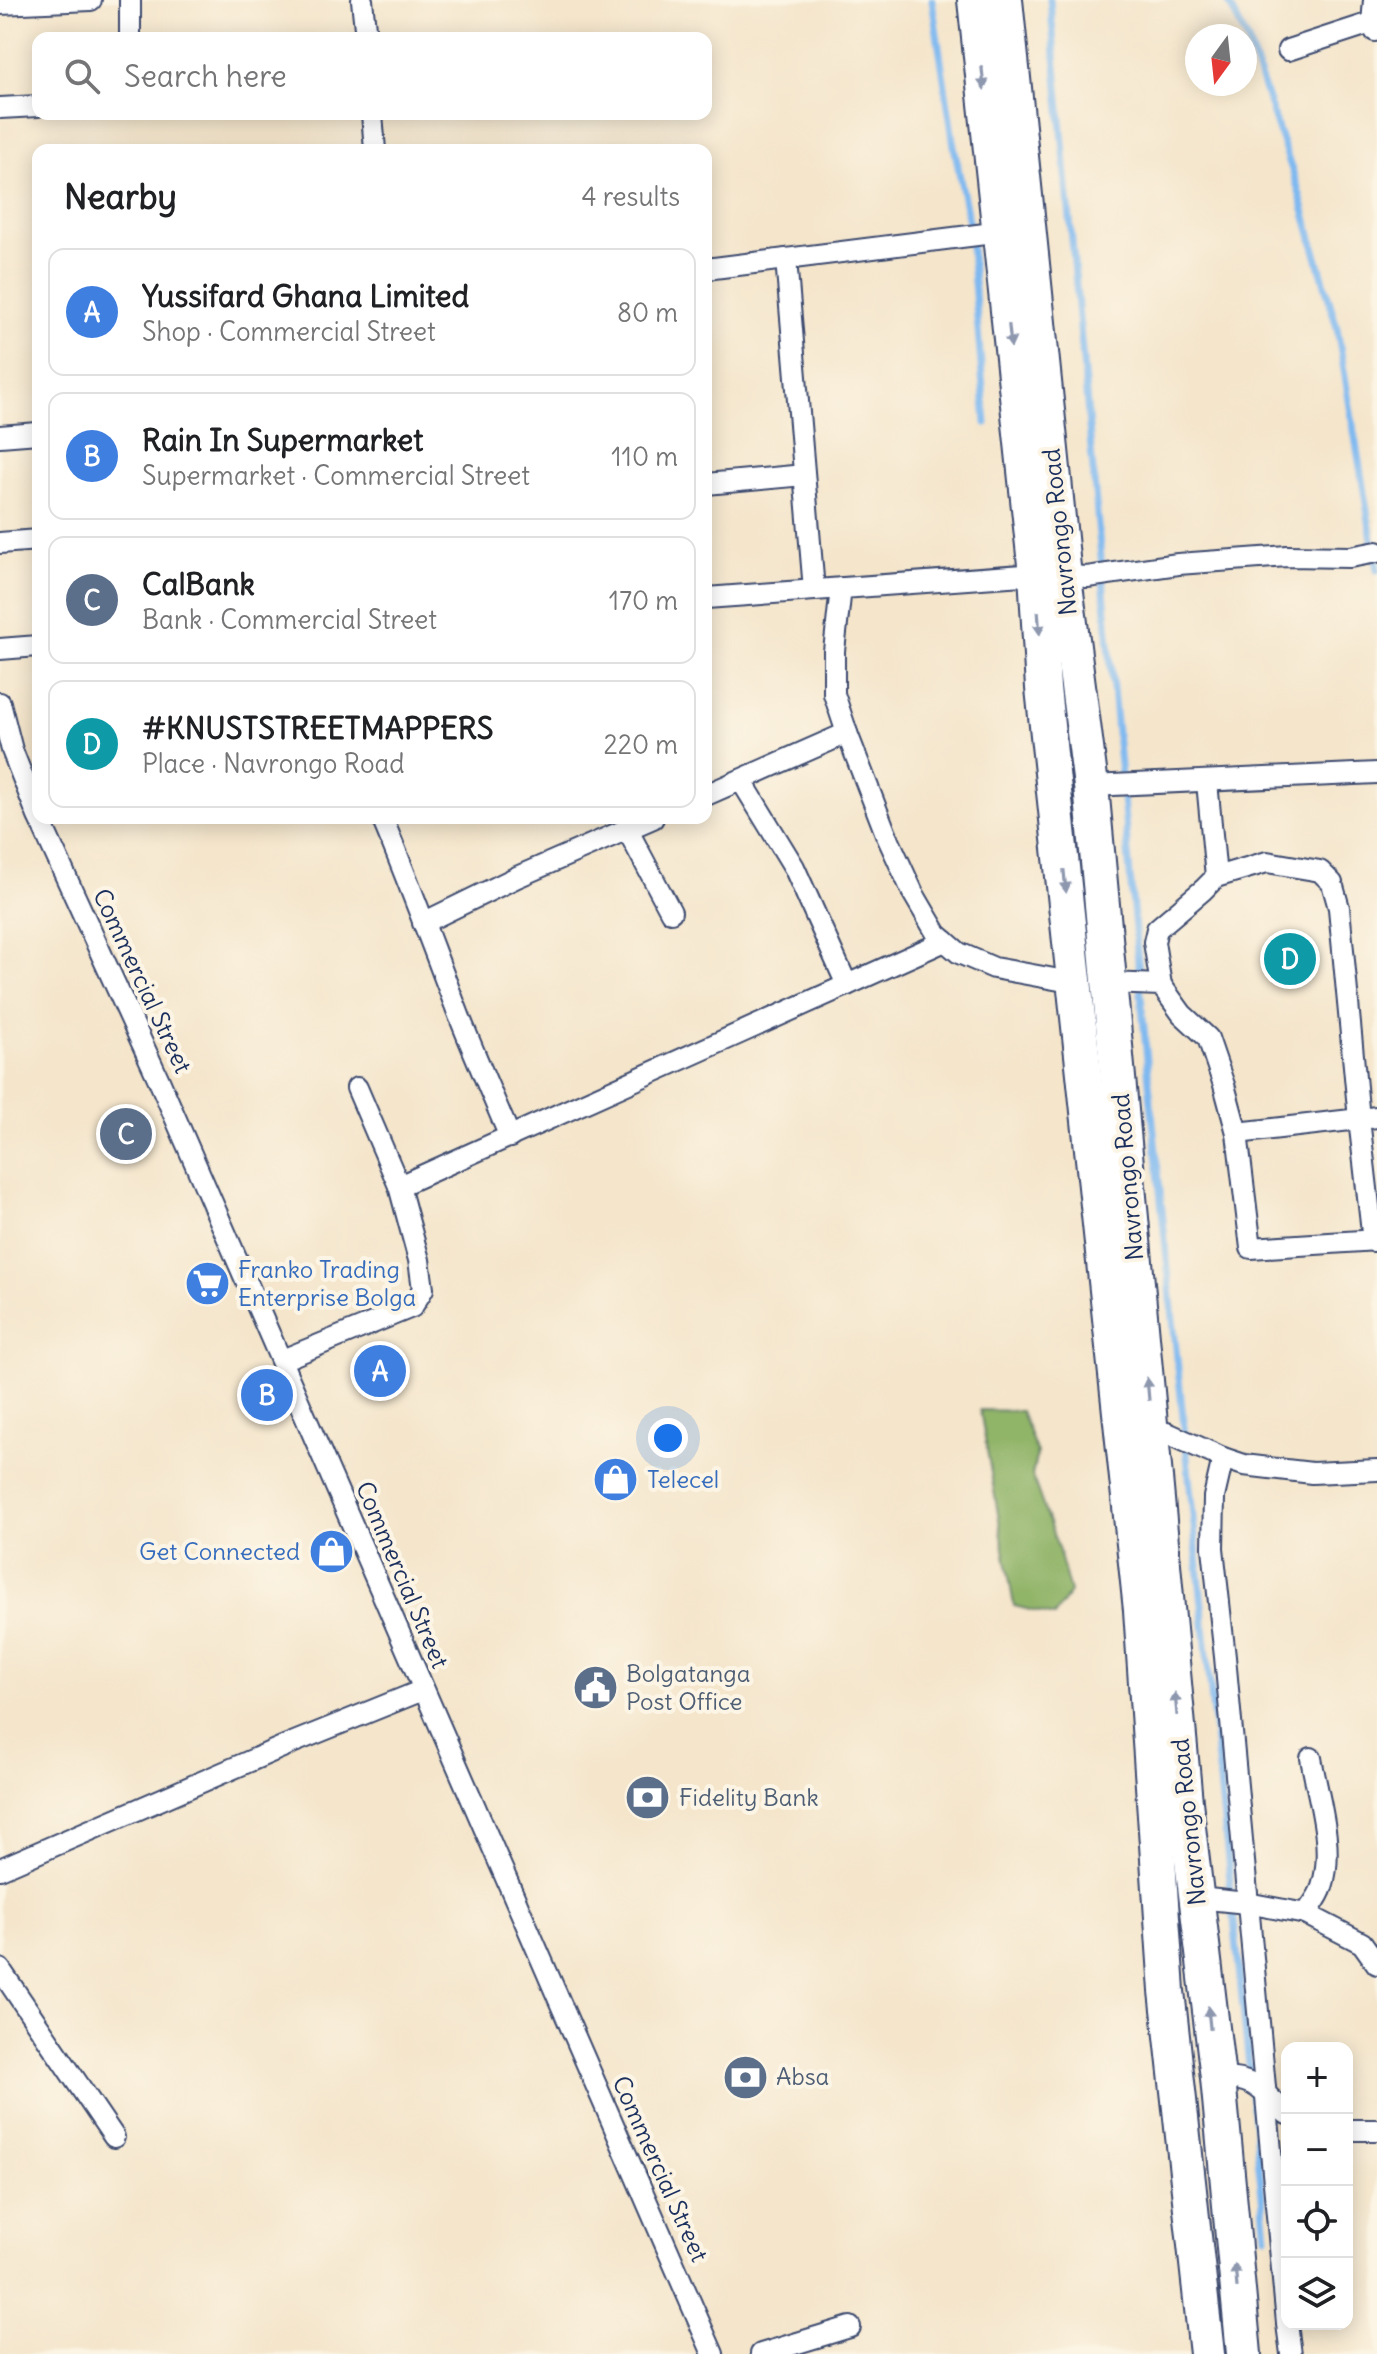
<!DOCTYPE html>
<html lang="en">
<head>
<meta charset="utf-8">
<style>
	body { margin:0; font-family:Delius,sans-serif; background:#f2f2f2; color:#202124 }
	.controls { position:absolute; right:24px; bottom:24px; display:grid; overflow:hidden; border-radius:16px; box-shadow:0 4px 20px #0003 }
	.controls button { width:72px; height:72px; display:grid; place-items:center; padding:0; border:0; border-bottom:2px solid #e0e0e0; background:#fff; color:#202124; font:40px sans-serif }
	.compass { position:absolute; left:1185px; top:24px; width:72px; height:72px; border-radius:50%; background:#fff; box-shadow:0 4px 20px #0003; rotate:195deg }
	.you { position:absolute; left:668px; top:1438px; width:28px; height:28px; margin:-20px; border:6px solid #fff; border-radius:50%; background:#1a73e8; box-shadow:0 0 0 12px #1a73e833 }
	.badge { display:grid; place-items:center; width:52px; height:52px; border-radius:50%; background:#b45309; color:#fff; font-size:26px; font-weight:700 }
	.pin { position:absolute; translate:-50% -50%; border:4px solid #fff; box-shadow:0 2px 8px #0006 }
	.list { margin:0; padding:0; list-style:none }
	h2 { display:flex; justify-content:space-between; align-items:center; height:104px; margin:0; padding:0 32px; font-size:34px }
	h2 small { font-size:26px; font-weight:400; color:#757577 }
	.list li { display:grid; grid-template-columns:52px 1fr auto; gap:24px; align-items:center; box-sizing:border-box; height:128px; margin:0 16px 16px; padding:0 16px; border:2px solid #e0e0e0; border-radius:16px }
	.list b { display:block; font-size:30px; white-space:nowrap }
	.list p { margin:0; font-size:26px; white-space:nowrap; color:#757577 }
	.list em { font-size:26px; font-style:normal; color:#757577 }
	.icon { flex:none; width:44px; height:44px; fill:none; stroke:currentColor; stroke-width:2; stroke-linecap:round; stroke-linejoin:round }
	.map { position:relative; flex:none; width:1377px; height:2354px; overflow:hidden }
	.search { position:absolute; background:#fff; box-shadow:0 4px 20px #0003; left:32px; top:32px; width:680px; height:88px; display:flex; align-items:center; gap:20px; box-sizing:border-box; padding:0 28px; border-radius:16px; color:#757577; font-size:30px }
	.panel { position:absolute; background:#fff; box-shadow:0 4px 20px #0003; left:32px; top:144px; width:680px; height:680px; border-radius:16px }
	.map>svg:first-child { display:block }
	.forest { fill:#90b468; stroke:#567263; stroke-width:2 }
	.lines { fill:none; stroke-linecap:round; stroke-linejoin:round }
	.stream { stroke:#7fb9f0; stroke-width:7 }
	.minor-casing { stroke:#3c4a6e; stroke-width:24 }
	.trunk-casing { stroke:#3c4a6e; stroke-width:38 }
	.minor { stroke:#fff; stroke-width:20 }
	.trunk { stroke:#fff; stroke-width:34 }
	.oneway { fill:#8d97ae }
	.labels { text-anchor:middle; stroke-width:8; stroke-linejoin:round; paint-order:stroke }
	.street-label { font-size:24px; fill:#1b2f5e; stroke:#fcf5e5 }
	.shop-label { font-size:24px; fill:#366cbe; stroke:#fcf5e5; text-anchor:start }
	.service-label { font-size:24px; fill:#4e5e75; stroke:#fcf5e5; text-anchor:start }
</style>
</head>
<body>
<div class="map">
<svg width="1377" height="2354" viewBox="0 0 1377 2354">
	<rect width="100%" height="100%" fill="#fcf5e5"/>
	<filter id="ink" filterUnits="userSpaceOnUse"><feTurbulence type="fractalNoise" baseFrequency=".0125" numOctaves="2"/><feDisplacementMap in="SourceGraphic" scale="16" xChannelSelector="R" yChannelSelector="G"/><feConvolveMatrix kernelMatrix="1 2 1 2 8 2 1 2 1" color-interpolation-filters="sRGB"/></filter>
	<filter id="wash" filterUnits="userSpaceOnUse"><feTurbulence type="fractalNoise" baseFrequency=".006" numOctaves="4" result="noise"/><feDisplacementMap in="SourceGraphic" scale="32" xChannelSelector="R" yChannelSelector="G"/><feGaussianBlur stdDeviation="1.8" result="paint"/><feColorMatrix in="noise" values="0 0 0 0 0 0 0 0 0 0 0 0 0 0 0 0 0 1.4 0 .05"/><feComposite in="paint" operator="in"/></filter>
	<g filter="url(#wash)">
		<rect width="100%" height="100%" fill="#f4e5cb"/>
		<!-- forest -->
		<path class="forest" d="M980,1410L1021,1411L1037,1453L1032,1475L1058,1548L1070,1592L1054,1616L1014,1606Z"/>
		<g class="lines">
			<!-- stream -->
			<g class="stream">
				<path d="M932,0L954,146L969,224L986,423"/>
				<path d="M1050,0L1149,1082L1266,2235"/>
				<path d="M1227,0L1248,41L1297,185L1337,328L1377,570"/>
			</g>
		</g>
	</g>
	<g filter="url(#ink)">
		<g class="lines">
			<defs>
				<g id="minor">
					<path d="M362,0L366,38"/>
					<path d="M1374,0L1372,23L1375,31"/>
					<path d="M0,4L91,0"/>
					<path d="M130,38V0"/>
					<path d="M1288,50L1377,21"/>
					<path d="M0,108L38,106"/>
					<path d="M372,114L375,150"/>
					<path d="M786,259L814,590"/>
					<path d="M706,269L1001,232"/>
					<path d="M0,436L38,433"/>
					<path d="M706,484L804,475"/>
					<path d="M0,543L38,540"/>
					<path d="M841,588L834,651V694L847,733L886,834L913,893L937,934L959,953L994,968L1076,983"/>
					<path d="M706,598L1036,574L1087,577L1178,564L1287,556L1350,557L1377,552"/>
					<path d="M0,649L38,646"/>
					<path d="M0,703L12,750L38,816"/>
					<path d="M741,780L794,867L847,985"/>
					<path d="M1207,782L1216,877"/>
					<path d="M1091,786L1377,773"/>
					<path d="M706,795L847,733"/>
					<path d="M39,818L158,1078L713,2354"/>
					<path d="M382,818C410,884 434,951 460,1018C476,1058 493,1097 510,1137"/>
					<path d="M627,829L671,912"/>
					<path d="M423,923L517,877L653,818"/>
					<path d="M1108,983L1161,985L1182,1014L1208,1038L1224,1085L1237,1133L1251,1248L1377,1240"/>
					<path d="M1161,985L1154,942L1157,929L1203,890L1216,877L1267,862L1320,871L1332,883L1339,908L1359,1119L1373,1241"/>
					<path d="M1237,1133L1377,1117"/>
					<path d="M399,1186L945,941"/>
					<path d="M282,1360L412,1307L423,1289L419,1260L399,1186L357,1088"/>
					<path d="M1152,1430L1167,1433L1223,1458L1244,1465L1312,1473L1377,1470"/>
					<path d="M1223,1458L1214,1497L1213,1548L1225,1657L1287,2323"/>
					<path d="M0,1869L287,1745L423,1690"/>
					<path d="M1198,1898L1247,1903L1306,1914L1362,1943L1377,1964"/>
					<path d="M1306,1914C1311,1906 1319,1897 1322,1887C1335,1847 1318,1798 1311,1758"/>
					<path d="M0,1969L114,2137"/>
					<path d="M1218,2078C1255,2077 1262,2091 1287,2114"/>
					<path d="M1347,2130H1377"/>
					<path d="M1287,2324L1291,2354"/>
					<path d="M761,2354L850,2327"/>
				</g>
				<g id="trunk">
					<path d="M975,0L1036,574L1043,688L1141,1610L1167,1991L1207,2354"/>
					<path d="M1005,0L1064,577L1091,786L1185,1802L1218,2078L1244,2354"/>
				</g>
			</defs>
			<!-- minor casing -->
			<use href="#minor" class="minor-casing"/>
			<!-- trunk casing -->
			<use href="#trunk" class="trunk-casing"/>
			<!-- minor -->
			<use href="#minor" class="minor"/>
			<!-- trunk -->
			<use href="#trunk" class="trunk"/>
		</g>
		<!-- one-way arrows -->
		<defs><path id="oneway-solid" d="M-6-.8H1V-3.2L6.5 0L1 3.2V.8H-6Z" transform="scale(2)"/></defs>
		<g class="oneway">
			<use href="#oneway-solid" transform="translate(983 78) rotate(84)"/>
			<use href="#oneway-solid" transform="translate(1010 336) rotate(84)"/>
			<use href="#oneway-solid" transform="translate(1039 623) rotate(86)"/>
			<use href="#oneway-solid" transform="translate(1065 881) rotate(84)"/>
			<use href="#oneway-solid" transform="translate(1148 1389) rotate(-95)"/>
			<use href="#oneway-solid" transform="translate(1176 1704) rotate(-95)"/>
			<use href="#oneway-solid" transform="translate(1209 2018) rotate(-96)"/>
			<use href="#oneway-solid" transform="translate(1236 2276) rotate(-95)"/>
		</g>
	</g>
	<!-- icons -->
	<defs>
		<symbol id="supermarket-disc" viewBox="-11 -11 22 22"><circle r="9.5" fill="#3f7fe0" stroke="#fcf5e5"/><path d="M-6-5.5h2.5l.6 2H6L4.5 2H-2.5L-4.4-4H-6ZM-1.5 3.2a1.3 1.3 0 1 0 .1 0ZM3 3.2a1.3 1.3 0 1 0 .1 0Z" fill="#fff"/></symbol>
		<symbol id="shop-disc" viewBox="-11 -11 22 22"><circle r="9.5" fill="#3f7fe0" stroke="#fcf5e5"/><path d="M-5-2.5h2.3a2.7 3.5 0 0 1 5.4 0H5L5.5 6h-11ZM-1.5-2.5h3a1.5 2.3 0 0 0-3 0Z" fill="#fff"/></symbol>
		<symbol id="civic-disc" viewBox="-11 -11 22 22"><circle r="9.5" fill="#5c6f8a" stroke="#fcf5e5"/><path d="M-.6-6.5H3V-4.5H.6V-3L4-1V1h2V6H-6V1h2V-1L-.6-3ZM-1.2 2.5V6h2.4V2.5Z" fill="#fff"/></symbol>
		<symbol id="bank-disc" viewBox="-11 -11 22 22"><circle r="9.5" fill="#5c6f8a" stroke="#fcf5e5"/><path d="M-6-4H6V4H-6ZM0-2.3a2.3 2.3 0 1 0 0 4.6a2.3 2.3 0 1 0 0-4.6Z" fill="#fff"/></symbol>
	</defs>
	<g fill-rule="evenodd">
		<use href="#supermarket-disc" x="182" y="1258" width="51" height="51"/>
		<use href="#shop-disc" x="590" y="1454" width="51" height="51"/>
		<use href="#shop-disc" x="306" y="1526" width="51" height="51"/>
		<use href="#civic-disc" x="570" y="1662" width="51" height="51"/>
		<use href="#bank-disc" x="622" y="1772" width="51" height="51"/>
		<use href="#bank-disc" x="720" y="2052" width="51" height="51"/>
	</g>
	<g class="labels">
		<!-- street labels -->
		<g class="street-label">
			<text transform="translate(1060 532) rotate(-96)" y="8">Navrongo Road</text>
			<text transform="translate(142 981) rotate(65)" y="8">Commercial Street</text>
			<text transform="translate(1128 1177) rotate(-95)" y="8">Navrongo Road</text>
			<text transform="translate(402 1575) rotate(67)" y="8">Commercial Street</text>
			<text transform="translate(1189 1822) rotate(-96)" y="8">Navrongo Road</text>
			<text transform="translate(660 2169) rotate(66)" y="8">Commercial Street</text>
		</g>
		<!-- shop labels -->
		<g class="shop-label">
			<text x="238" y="1278">Franko Trading<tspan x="238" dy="28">Enterprise Bolga</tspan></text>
			<text x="647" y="1488">Telecel</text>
			<text x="300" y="1560" text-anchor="end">Get Connected</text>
		</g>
		<!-- service labels -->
		<g class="service-label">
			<text x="626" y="1682">Bolgatanga<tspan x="626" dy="28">Post Office</tspan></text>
			<text x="679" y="1806">Fidelity Bank</text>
			<text x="776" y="2085">Absa</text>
		</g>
	</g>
</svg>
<div class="controls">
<button>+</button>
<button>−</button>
<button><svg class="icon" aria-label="locate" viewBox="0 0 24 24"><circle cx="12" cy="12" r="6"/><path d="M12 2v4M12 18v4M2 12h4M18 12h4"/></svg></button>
<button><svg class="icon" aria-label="layers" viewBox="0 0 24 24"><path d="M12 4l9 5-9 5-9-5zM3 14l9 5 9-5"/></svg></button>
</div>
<svg class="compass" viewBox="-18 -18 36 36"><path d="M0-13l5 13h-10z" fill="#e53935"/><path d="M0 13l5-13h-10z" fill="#757577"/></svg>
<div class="you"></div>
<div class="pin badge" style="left:380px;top:1371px;background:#3f7fe0">A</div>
<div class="pin badge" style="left:267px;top:1395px;background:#3f7fe0">B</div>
<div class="pin badge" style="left:126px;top:1134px;background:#5c6f8a">C</div>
<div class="pin badge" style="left:1290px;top:959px;background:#0f9aa8">D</div>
<div class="search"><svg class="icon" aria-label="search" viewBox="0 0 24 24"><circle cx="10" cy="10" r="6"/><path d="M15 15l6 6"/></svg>Search here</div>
<section class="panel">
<h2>Nearby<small>4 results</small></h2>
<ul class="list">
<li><span class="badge" style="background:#3f7fe0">A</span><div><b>Yussifard Ghana Limited</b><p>Shop · Commercial Street</p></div><em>80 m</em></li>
<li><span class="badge" style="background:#3f7fe0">B</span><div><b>Rain In Supermarket</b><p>Supermarket · Commercial Street</p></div><em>110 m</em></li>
<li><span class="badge" style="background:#5c6f8a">C</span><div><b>CalBank</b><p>Bank · Commercial Street</p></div><em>170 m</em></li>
<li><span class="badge" style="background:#0f9aa8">D</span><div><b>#KNUSTSTREETMAPPERS</b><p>Place · Navrongo Road</p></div><em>220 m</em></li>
</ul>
</section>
</div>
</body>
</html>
